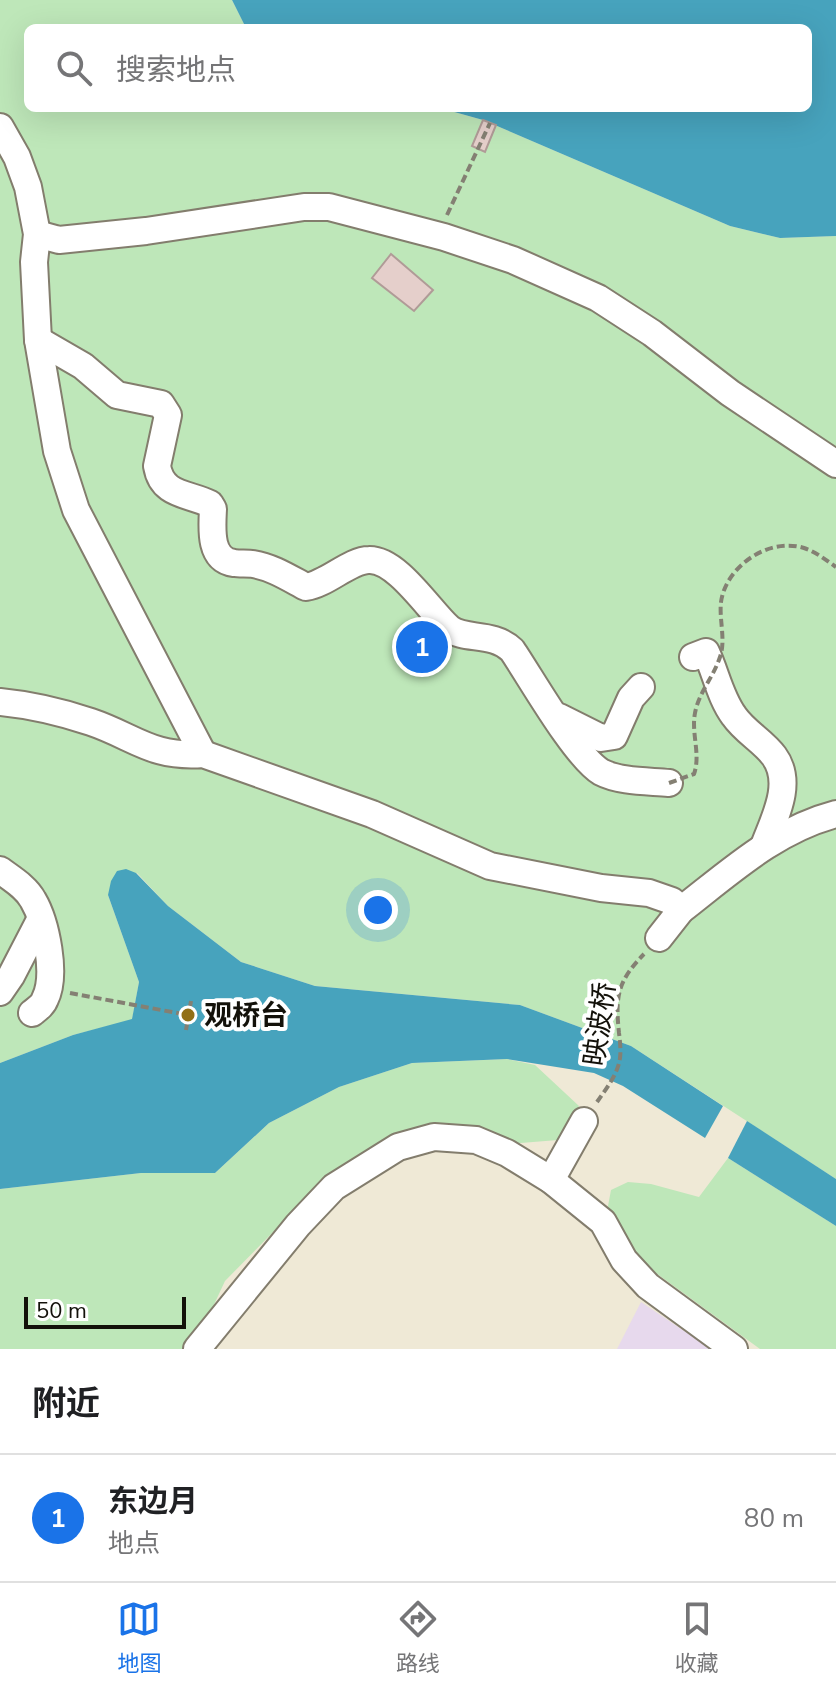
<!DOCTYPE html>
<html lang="zh">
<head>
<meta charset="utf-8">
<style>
	body { margin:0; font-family:"Nunito Sans","Noto Sans SC",sans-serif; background:#f6f6f6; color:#202124 }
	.scale { position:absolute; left:24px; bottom:20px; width:162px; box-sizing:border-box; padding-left:8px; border:4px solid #13110a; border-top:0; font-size:22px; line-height:28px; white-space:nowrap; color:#13110a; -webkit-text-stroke:6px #fff; paint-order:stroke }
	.you { position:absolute; left:378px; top:910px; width:28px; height:28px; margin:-20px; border:6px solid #fff; border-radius:50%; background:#1a73e8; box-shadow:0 0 0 12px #1a73e833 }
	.badge { display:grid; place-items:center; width:52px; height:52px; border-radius:50%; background:#1a73e8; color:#fff; font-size:26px; font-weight:700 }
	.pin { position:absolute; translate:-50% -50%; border:4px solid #fff; box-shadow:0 2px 8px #0006 }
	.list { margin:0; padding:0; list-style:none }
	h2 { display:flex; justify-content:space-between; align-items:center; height:104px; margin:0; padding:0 32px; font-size:34px }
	h2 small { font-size:26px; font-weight:400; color:#757577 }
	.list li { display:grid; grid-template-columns:52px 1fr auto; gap:24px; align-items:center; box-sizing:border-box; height:128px; padding:0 32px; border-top:2px solid #e0e0e0 }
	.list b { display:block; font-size:30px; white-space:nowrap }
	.list p { margin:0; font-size:26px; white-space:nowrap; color:#757577 }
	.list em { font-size:26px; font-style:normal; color:#757577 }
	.icon { flex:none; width:44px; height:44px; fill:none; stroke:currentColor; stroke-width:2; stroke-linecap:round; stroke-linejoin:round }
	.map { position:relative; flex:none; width:836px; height:1349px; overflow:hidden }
	.search { position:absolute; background:#fff; box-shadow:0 8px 32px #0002; left:24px; right:24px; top:24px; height:88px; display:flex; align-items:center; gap:20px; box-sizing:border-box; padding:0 28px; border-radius:12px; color:#757577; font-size:30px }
	.sheet { height:232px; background:#fff }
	nav { display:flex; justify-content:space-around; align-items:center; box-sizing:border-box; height:112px; border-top:2px solid #e0e0e0; background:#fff; font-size:22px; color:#757577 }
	nav a { display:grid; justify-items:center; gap:4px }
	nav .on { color:#1a73e8 }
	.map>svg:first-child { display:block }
	.industrial { fill:#e7d9ed }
	.green { fill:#bee7b9 }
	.water { fill:#47a3bd }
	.building { fill:#e5cfcb; stroke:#b09b97; stroke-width:2 }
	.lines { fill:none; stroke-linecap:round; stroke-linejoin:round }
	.minor-casing { stroke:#837d6d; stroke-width:30 }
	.path { stroke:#848073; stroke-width:4; stroke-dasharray:8 4; stroke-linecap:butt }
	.minor { stroke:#fff; stroke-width:26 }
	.path-bridge { stroke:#848073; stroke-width:4; stroke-dasharray:8 4; stroke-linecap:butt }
	.poi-dot { fill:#926f16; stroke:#fff; stroke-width:3 }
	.labels { text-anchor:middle; stroke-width:8; stroke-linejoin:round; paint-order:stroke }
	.poi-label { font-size:28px; font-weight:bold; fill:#13110a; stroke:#fff; text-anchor:start }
	.street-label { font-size:28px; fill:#13110a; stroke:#fff }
</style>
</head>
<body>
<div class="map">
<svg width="836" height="1349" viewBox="0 0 836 1349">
	<rect width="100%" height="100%" fill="#efe9d6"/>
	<!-- industrial -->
	<path class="industrial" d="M641,1302L711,1349H617Z"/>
	<!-- green -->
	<g class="green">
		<path d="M0,0H232L246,28H28V108H440L483,120L730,226L780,238L836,236V1179L631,1046L520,1005L315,986L241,962L168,906L137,873L108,895L139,982L132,1020L73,1035L0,1063Z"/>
		<path d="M507,1059L535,1065L579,1106L571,1129L558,1140L421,1151L364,1179L278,1227L225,1281L204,1326L213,1349H0V1189L141,1173H215L269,1123L339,1087L412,1063Z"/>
		<path d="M728,1158L836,1226V1349H760L649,1268L612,1227L608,1206L611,1190L628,1182L651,1184L699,1197Z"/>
	</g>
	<!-- water -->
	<g class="water">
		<path d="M232,0H836V236L780,238L730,226L483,120L440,108H808V28H246Z"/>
		<path d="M126,869L136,873L168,906L241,962L315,986L520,1005L631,1046L723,1106L705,1138L623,1086L594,1073L507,1059L412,1063L339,1087L269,1123L215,1173H141L0,1189V1063L73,1035L132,1019L139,982L108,895L111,881L117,871Z"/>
		<path d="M747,1121L836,1179V1226L728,1158Z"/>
	</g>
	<!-- building -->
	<g class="building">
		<path d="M483,120L496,125L485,152L472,146Z"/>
		<path d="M391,254L433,290L414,311L372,278Z"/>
	</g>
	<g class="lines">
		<defs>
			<g id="minor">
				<path d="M0,127L17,157L28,187L37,234L34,262L38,340L57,451L76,510L203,754"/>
				<path d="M37,234L59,240L146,231L304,207H329L444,237L513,260L598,298L652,333L730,393L836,464"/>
				<path d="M38,340L83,366L117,395L161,404L168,415L157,466C162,496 188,493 210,504L213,509C212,528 209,560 234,563C240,564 247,563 253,564C272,567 289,578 306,587C327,584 350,560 369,560C397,559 429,610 449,628C464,641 492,631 512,650C531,678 575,756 601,772C620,782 649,781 669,783"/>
				<path d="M693,657L706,652C716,673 720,697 734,716C745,732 763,741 774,756C794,783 774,819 764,846"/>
				<path d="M0,702C31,705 61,712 91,722C135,737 152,758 203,754L372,814L490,866L601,888L649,893L672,901L681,910L659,938"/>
				<path d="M559,717L601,738L614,736L631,698L641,687"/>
				<path d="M0,870C12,879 26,887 33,900C46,922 57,975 45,999C43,1005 37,1009 32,1013"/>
				<path d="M681,910C730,872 775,830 836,814"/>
				<path d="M0,992L11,976L40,920"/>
				<path d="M551,1180L584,1121"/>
				<path d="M197,1349L298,1225L334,1187L398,1147L434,1137L476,1140L507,1153L551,1180L603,1222L624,1260L648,1286L734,1349"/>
			</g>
		</defs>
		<!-- minor casing -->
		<use href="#minor" class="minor-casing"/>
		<!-- path -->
		<g class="path">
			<path d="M447,215L490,123"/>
			<path d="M70,993L188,1015"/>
			<path d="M186,1030L191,1001"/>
			<path d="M597,1102C606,1089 618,1074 620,1058C621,1050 620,1041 619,1033C615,995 618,981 644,954"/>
		</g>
		<!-- minor -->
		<use href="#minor" class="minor"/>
		<!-- path-bridge -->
		<path class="path-bridge" d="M669,783L694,774C701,754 691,734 695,713C699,692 713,678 720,657C726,640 719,620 721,602C726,566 769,537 804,548C816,552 826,560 836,567"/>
	</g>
	<!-- markers -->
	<circle class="poi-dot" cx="188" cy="1015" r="8"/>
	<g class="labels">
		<!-- poi labels -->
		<g class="poi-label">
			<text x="204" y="1025">观桥台</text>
		</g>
		<!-- street labels -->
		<g class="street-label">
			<text transform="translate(599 1024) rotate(-82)" y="10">映波桥</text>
		</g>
	</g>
</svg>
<div class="scale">50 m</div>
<div class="you"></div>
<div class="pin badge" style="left:422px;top:647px">1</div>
<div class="search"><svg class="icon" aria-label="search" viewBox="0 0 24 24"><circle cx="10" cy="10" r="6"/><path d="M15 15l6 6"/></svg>搜索地点</div>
</div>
<section class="sheet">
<h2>附近<small></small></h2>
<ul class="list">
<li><span class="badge">1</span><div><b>东边月</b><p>地点</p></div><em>80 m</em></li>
</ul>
</section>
<nav>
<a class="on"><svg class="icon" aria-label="map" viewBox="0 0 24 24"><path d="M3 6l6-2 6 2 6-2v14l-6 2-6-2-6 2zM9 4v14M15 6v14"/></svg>地图</a>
<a><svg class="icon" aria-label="directions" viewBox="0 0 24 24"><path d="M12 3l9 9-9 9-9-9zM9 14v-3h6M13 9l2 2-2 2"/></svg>路线</a>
<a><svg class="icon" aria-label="saved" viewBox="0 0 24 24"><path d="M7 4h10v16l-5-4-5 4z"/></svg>收藏</a>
</nav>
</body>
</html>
